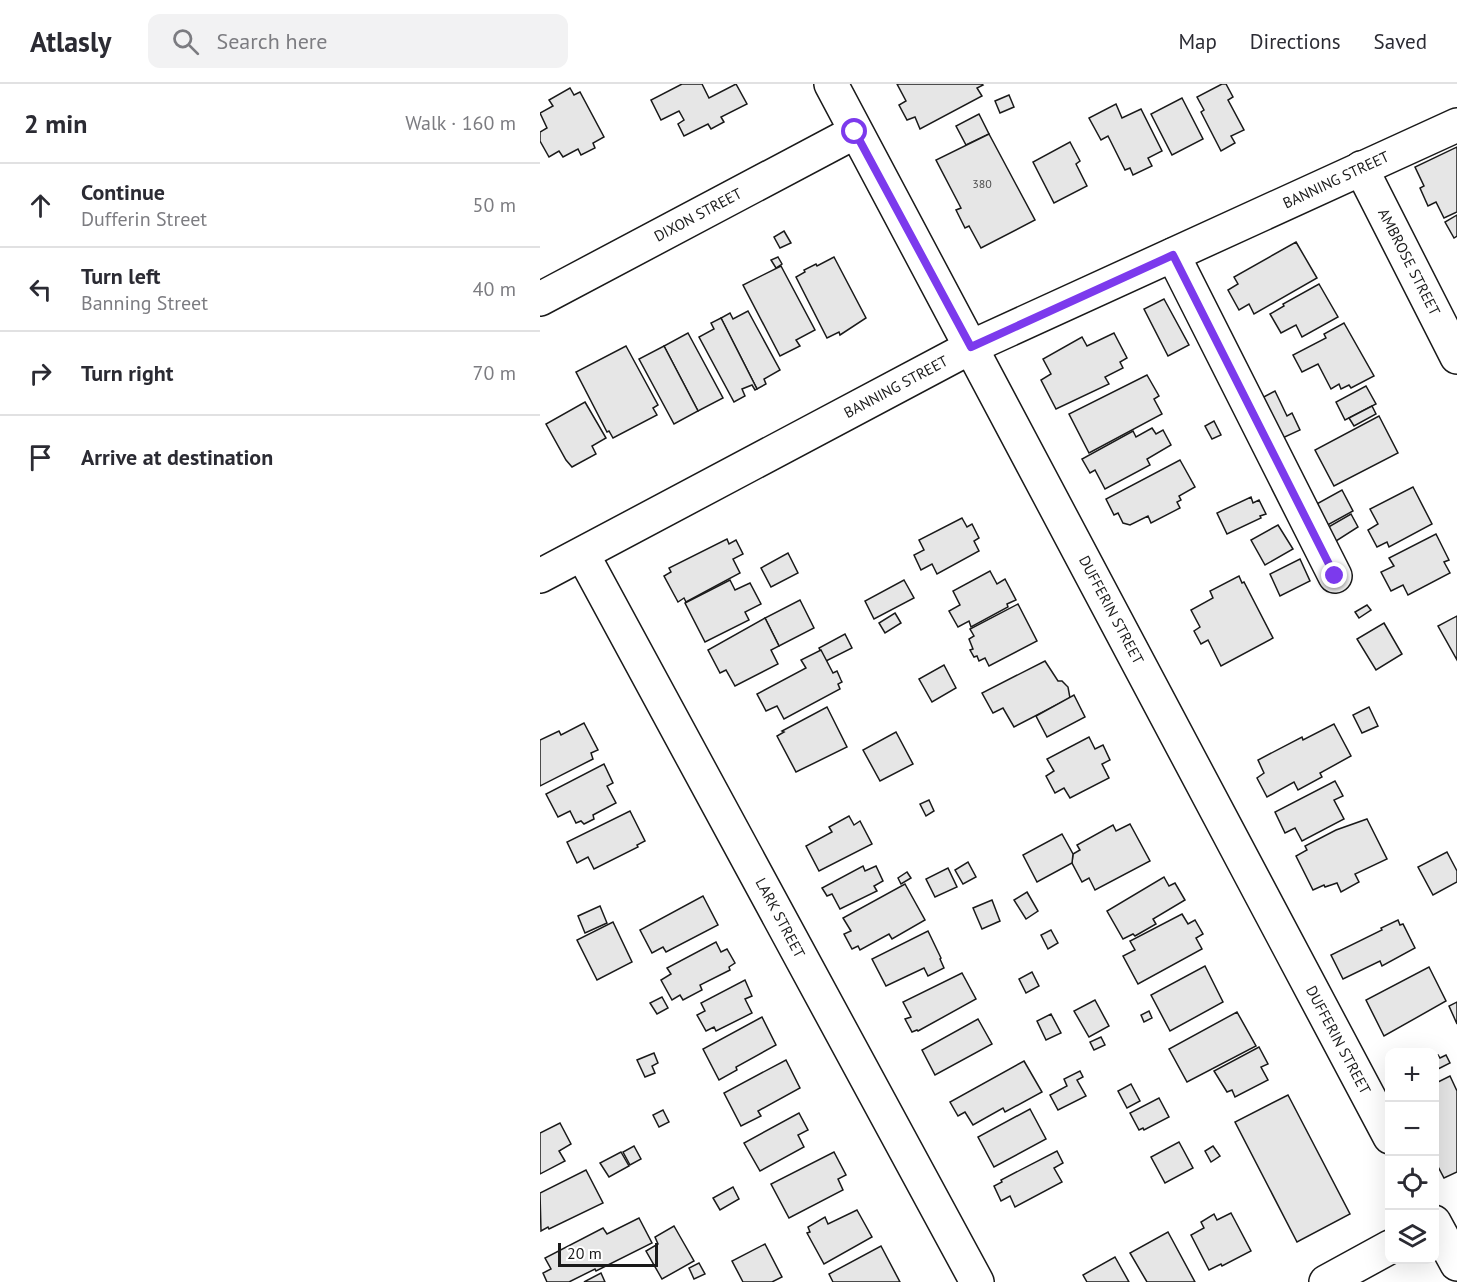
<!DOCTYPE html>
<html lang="en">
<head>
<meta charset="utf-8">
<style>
	body { margin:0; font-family:"PT Sans",sans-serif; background:#f2f2f3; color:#2b2b33 }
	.controls { position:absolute; right:18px; bottom:18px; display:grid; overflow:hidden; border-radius:12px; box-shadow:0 6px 24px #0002 }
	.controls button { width:54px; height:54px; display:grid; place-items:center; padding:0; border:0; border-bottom:2px solid #e1e1e2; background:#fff; color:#2b2b33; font:30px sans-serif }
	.scale { position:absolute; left:18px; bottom:15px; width:100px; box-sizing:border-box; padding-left:6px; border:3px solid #1a1a1a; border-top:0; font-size:16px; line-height:21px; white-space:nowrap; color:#1a1a1a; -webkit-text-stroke:4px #fff; paint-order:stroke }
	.stop { position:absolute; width:18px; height:18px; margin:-14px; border:4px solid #7c3aed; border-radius:50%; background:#fff }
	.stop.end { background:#7c3aed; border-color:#fff; box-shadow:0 2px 6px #0008 }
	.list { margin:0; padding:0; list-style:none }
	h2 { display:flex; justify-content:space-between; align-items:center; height:78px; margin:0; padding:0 24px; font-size:26px }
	h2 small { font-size:20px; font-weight:400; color:#7c7c81 }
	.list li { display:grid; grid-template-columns:39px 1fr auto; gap:18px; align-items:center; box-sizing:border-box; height:84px; padding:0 24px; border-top:2px solid #e1e1e2 }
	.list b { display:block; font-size:22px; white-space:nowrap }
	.list p { margin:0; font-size:20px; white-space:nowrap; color:#7c7c81 }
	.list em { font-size:20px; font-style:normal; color:#7c7c81 }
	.icon { flex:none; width:33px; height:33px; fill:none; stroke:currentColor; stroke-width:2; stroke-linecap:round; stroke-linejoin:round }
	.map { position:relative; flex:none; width:917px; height:1198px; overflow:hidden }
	header { display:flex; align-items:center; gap:36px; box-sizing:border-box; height:84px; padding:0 30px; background:#fff; border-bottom:2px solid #e1e1e2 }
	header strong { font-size:28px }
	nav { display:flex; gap:33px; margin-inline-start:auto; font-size:21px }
	.search { width:420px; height:54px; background:#f2f2f3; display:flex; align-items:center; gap:15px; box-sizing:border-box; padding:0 21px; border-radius:12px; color:#7c7c81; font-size:22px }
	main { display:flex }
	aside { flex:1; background:#fff }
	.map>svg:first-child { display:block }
	.building { fill:#e6e6e6; stroke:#1a1a1a; stroke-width:1.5 }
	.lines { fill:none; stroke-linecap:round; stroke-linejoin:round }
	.minor-casing { stroke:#1a1a1a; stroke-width:36 }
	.minor { stroke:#fff; stroke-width:33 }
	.route { stroke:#7c3aed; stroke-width:8 }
	.labels { text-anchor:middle; stroke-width:4.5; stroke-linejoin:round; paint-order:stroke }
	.number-label { font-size:12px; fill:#4d4d4d }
	.street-label { font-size:15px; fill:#1a1a1a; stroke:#fff }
</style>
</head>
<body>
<header>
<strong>Atlasly</strong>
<div class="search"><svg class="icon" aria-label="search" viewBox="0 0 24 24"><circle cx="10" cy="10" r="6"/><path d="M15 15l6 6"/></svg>Search here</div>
<nav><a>Map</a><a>Directions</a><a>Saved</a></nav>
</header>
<main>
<aside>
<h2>2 min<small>Walk · 160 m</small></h2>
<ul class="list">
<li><svg class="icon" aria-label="ahead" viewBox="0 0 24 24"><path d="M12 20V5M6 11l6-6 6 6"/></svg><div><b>Continue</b><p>Dufferin Street</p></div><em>50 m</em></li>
<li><svg class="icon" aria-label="left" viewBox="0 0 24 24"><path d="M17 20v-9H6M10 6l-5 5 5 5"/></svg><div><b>Turn left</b><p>Banning Street</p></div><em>40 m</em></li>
<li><svg class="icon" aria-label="right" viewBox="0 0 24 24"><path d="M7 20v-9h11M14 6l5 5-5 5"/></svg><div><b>Turn right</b></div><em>70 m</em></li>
<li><svg class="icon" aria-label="arrive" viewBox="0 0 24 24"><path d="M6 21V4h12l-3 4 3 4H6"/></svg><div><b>Arrive at destination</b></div></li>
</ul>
</aside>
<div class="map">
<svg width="917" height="1198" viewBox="0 0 917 1198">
	<rect width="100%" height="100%" fill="#fff"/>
	<!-- building -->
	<g class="building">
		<path d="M142,0H162L169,14L196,0L207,20L181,33L184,38L171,45L168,40L144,52L138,40L144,36L139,27L121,36L111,16Z"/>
		<path d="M357,0H442L443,1L437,4L442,12L380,45L375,33L367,36L359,21L366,17Z"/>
		<path d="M682,0H686L693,13L688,16L704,46L691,52L695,59L681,67L661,28L664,26L657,13Z"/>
		<path d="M30,4L34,11L40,8L64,53L53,59L55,64L41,71L38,65L23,73L19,67L9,73L0,57V48L7,44L0,29L13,22L9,16Z"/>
		<path d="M469,11L474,23L460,29L455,17Z"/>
		<path d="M642,14L663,55L632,71L611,30Z"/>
		<path d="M576,20L582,34L601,25L622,67L608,74L612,82L593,91L590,84L585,86L568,52L561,56L549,34Z"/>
		<path d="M439,30L449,50L426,61L416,42Z"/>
		<path d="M449,50L495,136L441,164L429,142L425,144L416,126L421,124L396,76Z"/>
		<path d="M530,58L540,77L536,80L547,102L514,119L493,78Z"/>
		<path d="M917,63V128L904,134L896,118L888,122L880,104L884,102L875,83Z"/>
		<path d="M917,131V152L914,154L905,138Z"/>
		<path d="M244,147L251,159L240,164L234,153Z"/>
		<path d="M756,158L777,194L714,230L709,220L699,226L688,206L698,200L694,193Z"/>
		<path d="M238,173L242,180L236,184L231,176Z"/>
		<path d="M294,173L326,234L300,251L299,248L287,254L256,193L265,188L264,186L276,180L277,182Z"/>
		<path d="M241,182L275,246L256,256L260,262L240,272L203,201Z"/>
		<path d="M779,200L798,233L762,253L756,241L741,249L730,230L744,222L743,220Z"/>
		<path d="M624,215L649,261L628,272L604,225Z"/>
		<path d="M208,227L240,286L224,295L226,300L217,305L181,234L190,229L193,235Z"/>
		<path d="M181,234L217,305L215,306L212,301L202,305L205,312L194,318L159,253L174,245L171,239Z"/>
		<path d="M804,239L834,292L811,304L809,301L801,305L799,300L791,305L778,280L762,288L753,271L786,254L784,250Z"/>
		<path d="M148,249L183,314L158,327L124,262Z"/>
		<path d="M574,249L587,274L580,278L583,284L565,293L569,300L516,325L501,296L511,290L503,275L542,253L547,262Z"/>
		<path d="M86,262L118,321L113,324L117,331L73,354L69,347L67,348L36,288Z"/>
		<path d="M124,262L158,327L134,340L99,275Z"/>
		<path d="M607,291L619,312L614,315L622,330L549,369L529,330Z"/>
		<path d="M826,302L836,320L805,336L796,318Z"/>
		<path d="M735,307L747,332L752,329L760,346L736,357L716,317Z"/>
		<path d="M45,318L66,354L52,362L56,370L32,383L26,376L6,340Z"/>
		<path d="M832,322L836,330L814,342L809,334Z"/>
		<path d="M839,332L858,369L794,402L775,366Z"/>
		<path d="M674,337L681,351L672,355L665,342Z"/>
		<path d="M612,344L616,350L623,346L631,361L607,375L610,381L565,405L555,386L550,389L542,375L593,347L596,353Z"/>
		<path d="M640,376L655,403L639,412L641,416L637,418L640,424L611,439L608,432L590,441L583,439L578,429L574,431L566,415Z"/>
		<path d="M873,403L892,440L849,463L847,458L837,463L828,446L838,440L830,425Z"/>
		<path d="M802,406L813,427L784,443L773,422Z"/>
		<path d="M711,413L713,419L719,416L726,430L720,432L721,434L687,450L677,429Z"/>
		<path d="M811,430L818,443L793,459L785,445Z"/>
		<path d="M422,434L427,443L432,440L439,454L434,457L439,467L397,490L392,480L381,486L374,471L384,466L379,456Z"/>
		<path d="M738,441L753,465L725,481L711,456Z"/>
		<path d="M896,450L909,476L904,478L910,489L868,511L863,501L851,507L841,488L854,482L849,474Z"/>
		<path d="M187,455L189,460L196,456L203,470L193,475L200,489L146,518L144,514L138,518L124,492L131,488L129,484Z"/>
		<path d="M248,469L258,489L231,503L221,484Z"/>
		<path d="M760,475L770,497L740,512L730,490Z"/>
		<path d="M450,487L457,500L465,495L476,516L467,520L468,523L431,543L429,537L418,543L409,527L420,521L413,507Z"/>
		<path d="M699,492L702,499L704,498L733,554L681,582L668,556L661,560L654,547L660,543L651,526L673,514L670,507Z"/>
		<path d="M190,496L195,506L210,499L221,520L205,528L209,536L165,558L145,519Z"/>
		<path d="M364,496L374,514L334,535L325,517Z"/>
		<path d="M260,516L274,544L239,562L225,534Z"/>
		<path d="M478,520L497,557L449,582L445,574L439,577L437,572L434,573L430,566L433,565L429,555L434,552L430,545Z"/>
		<path d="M827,521L831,526L819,534L815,528Z"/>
		<path d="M355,529L361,539L345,549L339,539Z"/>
		<path d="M917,532V576L898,542Z"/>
		<path d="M225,534L239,562L231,566L238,580L195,602L186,586L180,589L168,566Z"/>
		<path d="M844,539L862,570L836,586L817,555Z"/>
		<path d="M305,550L312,564L286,577L279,564Z"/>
		<path d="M281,566L293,589L297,587L301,596L302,598L298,600L300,605L244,635L237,622L226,627L217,610L266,584L261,576Z"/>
		<path d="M505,577L518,597H522L528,603L530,614L474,643L463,624L453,629L442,609Z"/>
		<path d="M404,581L416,604L392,618L379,595Z"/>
		<path d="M534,611L545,633L507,653L496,632Z"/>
		<path d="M287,623L307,663L256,688L237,652L244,648L242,647Z"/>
		<path d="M829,623L838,642L822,649L813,631Z"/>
		<path d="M44,639L58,666L51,669L53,675L0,702V656L19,647L21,651Z"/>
		<path d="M794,640L811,672L780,689L782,693L758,706L754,698L727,713L717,694L724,689L718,676L762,653L763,656Z"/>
		<path d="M356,648L373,680L340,697L323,666Z"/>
		<path d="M549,653L555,665L563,661L570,676L562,680L569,694L530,714L524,704L515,709L506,692L514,687L507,675Z"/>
		<path d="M64,680L73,699L67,702L76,719L53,731L54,735L44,740L41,737L36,739L30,727L18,733L6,710Z"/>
		<path d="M795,697L803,712L794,716L804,735L762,757L755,744L745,749L735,728Z"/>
		<path d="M389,716L394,727L386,732L380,720Z"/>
		<path d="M90,727L105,757L97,761L98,763L54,785L48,773L37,779L27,758Z"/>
		<path d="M309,732L314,741L320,737L332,760L279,787L266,762L292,748L289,743Z"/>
		<path d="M827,735L847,775L815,790L819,798L801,808L797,799L785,803L784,801L773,806L756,772L767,766L765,762L796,746Z"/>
		<path d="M590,740L610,777L555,806L549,794L542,798L532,779L533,770L540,766L537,761L573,741L576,747Z"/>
		<path d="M522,750L533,770L532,779L497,798L483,771Z"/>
		<path d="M907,768L917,787V798L893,811L878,783Z"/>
		<path d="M428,778L436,793L423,800L415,786Z"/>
		<path d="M323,782L325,787L336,782L343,797L334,802L337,807L300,825L292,810L287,812L282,804Z"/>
		<path d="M408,784L417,803L395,813L386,795Z"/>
		<path d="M367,788L371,794L361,800L358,794Z"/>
		<path d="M624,793L629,802L635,799L645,816L613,835L616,840L595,852L593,850L583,855L567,827Z"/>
		<path d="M365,800L385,836L352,855L349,850L320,866L318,862L312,865L304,850L311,847L303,834Z"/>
		<path d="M487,808L498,827L486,835L474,816Z"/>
		<path d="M163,812L178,841L126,868L123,863L112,869L100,846Z"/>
		<path d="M452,816L460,837L442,845L433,824Z"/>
		<path d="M60,822L67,839L45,849L38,832Z"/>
		<path d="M642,830L648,840L655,836L663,850L656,854L662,865L598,900L583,872L595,866L590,857Z"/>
		<path d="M858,836L860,841L863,840L875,864L842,882L840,877L803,895L791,871L842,846L841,844Z"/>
		<path d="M73,838L92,878L57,896L37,856Z"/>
		<path d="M511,846L518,859L508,865L501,851Z"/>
		<path d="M388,847L401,874L400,875L404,884L388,892L384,884L346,902L332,875Z"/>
		<path d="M176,858L181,868L187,865L195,879L189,883L190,886L160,901L162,906L143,916L140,911L132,916L121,896L131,890L127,884Z"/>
		<path d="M665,882L683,918L630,947L611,911Z"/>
		<path d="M889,883L906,917L844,952L826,916Z"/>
		<path d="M492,888L499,902L486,909L479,895Z"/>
		<path d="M422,889L436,915L378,947L377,946L372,948L365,935L371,933L363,918Z"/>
		<path d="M205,896L212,912L205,915L212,929L176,947L174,943L166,947L157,931L165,927L161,919Z"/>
		<path d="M122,913L128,924L117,930L110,919Z"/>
		<path d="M555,916L569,942L549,953L534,927Z"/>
		<path d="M917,918V940L909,922Z"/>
		<path d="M609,927L612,934L604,938L601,931Z"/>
		<path d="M697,928L716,962L647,998L629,965Z"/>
		<path d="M511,930L521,949L506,956L497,937Z"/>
		<path d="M222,933L236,961L196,983L197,986L179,996L163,965Z"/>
		<path d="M438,935L452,960L395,991L382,966Z"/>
		<path d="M561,953L565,961L554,966L550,958Z"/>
		<path d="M719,963L728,980L721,983L728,996L695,1013L692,1006L687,1008L674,987Z"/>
		<path d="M114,969L118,979L112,982L115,989L105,993L97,976Z"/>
		<path d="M898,971L900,974L906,971L910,979L896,986L894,973Z"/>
		<path d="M246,976L260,1004L218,1027L221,1032L201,1042L184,1009Z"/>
		<path d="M484,977L502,1008L465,1028L463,1024L433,1041L425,1028L418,1032L410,1018Z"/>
		<path d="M540,987L543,993L537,996L546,1012L518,1026L510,1011L527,1002L524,995Z"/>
		<path d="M910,992L917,1007V1088L904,1094L894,1075V1000Z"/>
		<path d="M591,1000L600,1017L587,1024L578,1007Z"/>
		<path d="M748,1011L810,1130L757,1158L695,1038Z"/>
		<path d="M619,1014L629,1033L604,1046L603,1044L599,1046L590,1029Z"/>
		<path d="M490,1025L506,1055L454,1083L438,1053Z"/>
		<path d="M123,1026L129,1038L119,1043L113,1031Z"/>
		<path d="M259,1029L268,1046L258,1051L264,1063L220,1087L204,1059Z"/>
		<path d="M20,1039L31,1060L19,1067L25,1077L0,1090V1049Z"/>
		<path d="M639,1058L653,1084L625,1099L611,1073Z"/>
		<path d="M94,1062L101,1075L90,1081L83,1068Z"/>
		<path d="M673,1062L680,1072L671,1078L665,1067Z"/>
		<path d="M517,1067L523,1079L514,1084L522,1098L475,1123L470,1112L461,1117L454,1102L462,1098L461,1096Z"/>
		<path d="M81,1068L89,1082L69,1093L60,1079Z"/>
		<path d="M294,1068L306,1091L298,1095L303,1106L249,1134L231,1100Z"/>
		<path d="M46,1086L63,1119L9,1145L8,1143L1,1147L0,1109Z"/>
		<path d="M193,1103L199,1115L180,1126L173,1114Z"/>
		<path d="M317,1126L332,1153L284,1180L267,1149L270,1148L268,1143L285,1133L288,1140Z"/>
		<path d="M691,1129L711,1167L682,1182L681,1180L669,1186L651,1151L664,1144L661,1138L674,1130L677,1136Z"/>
		<path d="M99,1134L112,1159L56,1187L55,1185L29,1198H7L3,1189L11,1185L5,1174L63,1144L67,1150Z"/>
		<path d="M134,1142L154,1177L122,1195L106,1167L118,1160L115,1153Z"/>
		<path d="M628,1148L655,1198H607L590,1169Z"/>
		<path d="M225,1160L242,1193L232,1198H203L192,1177Z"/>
		<path d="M341,1162L360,1198H293L289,1190Z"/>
		<path d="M575,1173L589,1198H547L543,1191Z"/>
		<path d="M159,1179L165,1190L154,1195L149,1184Z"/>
		<path d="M61,1189L65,1198H44Z"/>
	</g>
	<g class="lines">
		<defs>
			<g id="minor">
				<path d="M291,0L850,1053"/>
				<path d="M821,84L917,273"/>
				<path d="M633,171L795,492"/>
				<path d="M0,215L315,48"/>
				<path d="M43,471L437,1198"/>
				<path d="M0,492L431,263L917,41"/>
				<path d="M894,1138L917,1180"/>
				<path d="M786,1198L850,1163"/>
			</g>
		</defs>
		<!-- minor casing -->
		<use href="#minor" class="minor-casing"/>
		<!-- minor -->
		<use href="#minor" class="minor"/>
	</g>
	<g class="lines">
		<!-- route -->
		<path class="route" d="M315,48L431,263L633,171L795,492"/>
	</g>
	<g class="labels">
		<!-- number labels -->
		<g class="number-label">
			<text x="442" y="104">380</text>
		</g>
		<!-- street labels -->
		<g class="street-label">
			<text transform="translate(796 96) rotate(-25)" y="5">BANNING STREET</text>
			<text transform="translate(158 131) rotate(-28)" y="5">DIXON STREET</text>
			<text transform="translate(869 178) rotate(63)" y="5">AMBROSE STREET</text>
			<text transform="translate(356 303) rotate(-28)" y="5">BANNING STREET</text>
			<text transform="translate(571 526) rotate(62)" y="5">DUFFERIN STREET</text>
			<text transform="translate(240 834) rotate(62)" y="5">LARK STREET</text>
			<text transform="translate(798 956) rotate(62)" y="5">DUFFERIN STREET</text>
		</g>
	</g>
</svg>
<div class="controls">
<button>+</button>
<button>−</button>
<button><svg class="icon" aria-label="locate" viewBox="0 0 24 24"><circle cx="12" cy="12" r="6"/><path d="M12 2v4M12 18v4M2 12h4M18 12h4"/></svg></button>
<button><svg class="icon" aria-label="layers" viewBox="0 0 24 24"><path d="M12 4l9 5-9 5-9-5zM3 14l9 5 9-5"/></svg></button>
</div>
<div class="scale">20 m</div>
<div class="stop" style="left:315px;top:48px"></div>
<div class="stop end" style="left:795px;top:492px"></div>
</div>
</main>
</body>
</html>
